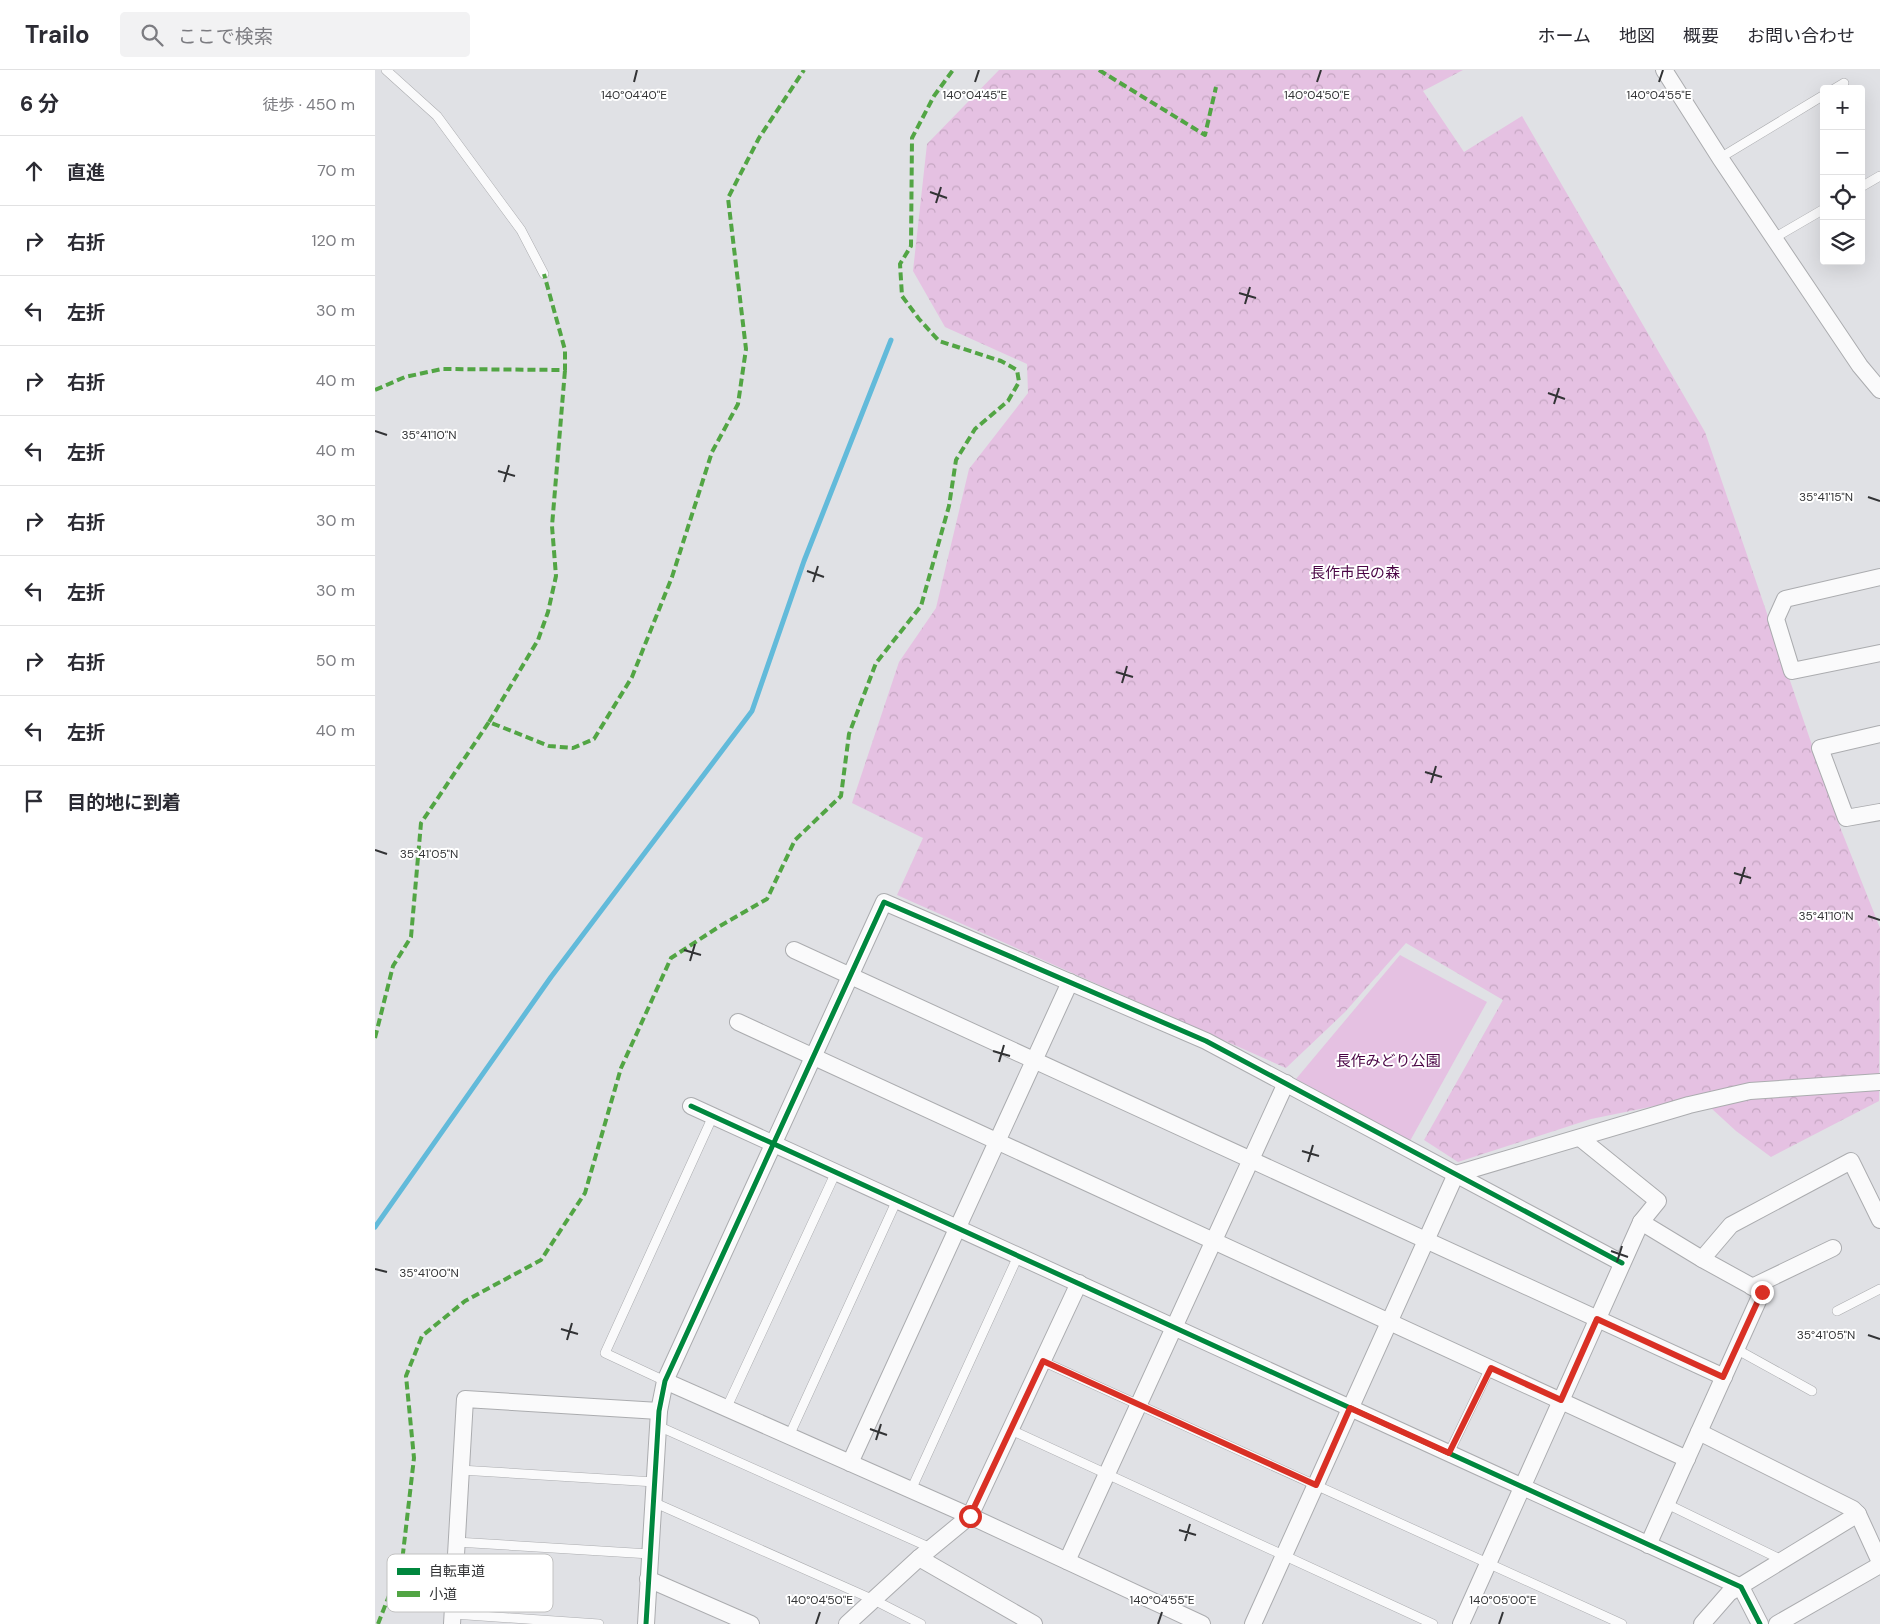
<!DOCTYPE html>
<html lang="ja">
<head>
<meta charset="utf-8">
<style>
	body { margin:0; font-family:"DM Sans","Noto Sans JP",sans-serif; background:#f2f2f3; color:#2b2b33 }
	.controls { position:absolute; right:15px; top:15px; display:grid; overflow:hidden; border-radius:5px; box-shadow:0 5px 20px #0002 }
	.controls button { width:45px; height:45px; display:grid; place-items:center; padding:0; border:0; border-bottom:1px solid #e1e1e2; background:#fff; color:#2b2b33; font:25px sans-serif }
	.stop { position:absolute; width:15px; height:15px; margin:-11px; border:4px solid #d93025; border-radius:50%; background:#fff }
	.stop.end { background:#d93025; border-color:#fff; box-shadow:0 1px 5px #0008 }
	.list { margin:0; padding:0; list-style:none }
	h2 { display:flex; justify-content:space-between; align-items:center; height:65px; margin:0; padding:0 20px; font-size:21px }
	h2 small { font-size:16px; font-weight:400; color:#7c7c81 }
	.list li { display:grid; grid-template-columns:32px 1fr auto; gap:15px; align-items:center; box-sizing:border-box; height:70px; padding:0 20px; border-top:1px solid #e1e1e2 }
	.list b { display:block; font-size:19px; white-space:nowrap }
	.list em { font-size:16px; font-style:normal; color:#7c7c81 }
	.icon { flex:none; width:28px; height:28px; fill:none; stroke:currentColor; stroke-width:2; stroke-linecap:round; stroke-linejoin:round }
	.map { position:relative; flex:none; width:1505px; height:1554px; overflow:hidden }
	header { display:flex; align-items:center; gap:30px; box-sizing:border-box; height:70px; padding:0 25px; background:#fff; border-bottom:1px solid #e1e1e2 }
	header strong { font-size:24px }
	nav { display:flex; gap:28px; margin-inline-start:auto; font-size:18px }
	.search { width:350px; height:45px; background:#f2f2f3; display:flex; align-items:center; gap:12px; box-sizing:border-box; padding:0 18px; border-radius:5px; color:#7c7c81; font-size:19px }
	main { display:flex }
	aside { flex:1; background:#fff }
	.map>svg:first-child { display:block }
	.forest { fill:url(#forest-crowns) }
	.park { fill:#e5c1e2 }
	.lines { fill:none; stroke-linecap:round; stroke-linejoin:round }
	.stream { stroke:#62bada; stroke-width:5 }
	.service-casing { stroke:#abacaf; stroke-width:10 }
	.minor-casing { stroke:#abacaf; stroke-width:18 }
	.service { stroke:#fafafb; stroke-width:9 }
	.minor { stroke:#fafafb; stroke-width:16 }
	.quiet { stroke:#52a544; stroke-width:4; stroke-dasharray:8 4; stroke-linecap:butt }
	.cycleway-casing { stroke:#fff; stroke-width:8 }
	.cycleway { stroke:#00873e; stroke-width:5 }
	.route { stroke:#d93025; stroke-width:6 }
	.ticks { fill:none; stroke:#323335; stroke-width:2 }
	.labels { text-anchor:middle; stroke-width:4; stroke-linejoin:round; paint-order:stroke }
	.park-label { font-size:15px; fill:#490444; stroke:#fff }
	.key { fill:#fff; stroke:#c2c2c2; stroke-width:1 }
	.key-label { font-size:14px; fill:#323335 }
	.ticks-label { font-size:12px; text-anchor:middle; fill:#323335; stroke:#fff; stroke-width:4; stroke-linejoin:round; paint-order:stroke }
</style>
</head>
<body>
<header>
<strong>Trailo</strong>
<div class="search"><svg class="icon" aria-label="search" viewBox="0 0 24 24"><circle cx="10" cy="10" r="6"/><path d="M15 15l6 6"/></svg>ここで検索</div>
<nav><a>ホーム</a><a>地図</a><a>概要</a><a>お問い合わせ</a></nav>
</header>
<main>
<aside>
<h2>6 分<small>徒歩 · 450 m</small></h2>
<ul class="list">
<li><svg class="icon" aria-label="ahead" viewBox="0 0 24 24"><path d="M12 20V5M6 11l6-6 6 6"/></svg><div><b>直進</b></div><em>70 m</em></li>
<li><svg class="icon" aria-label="right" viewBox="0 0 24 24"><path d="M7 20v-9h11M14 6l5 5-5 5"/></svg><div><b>右折</b></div><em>120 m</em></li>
<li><svg class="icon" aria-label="left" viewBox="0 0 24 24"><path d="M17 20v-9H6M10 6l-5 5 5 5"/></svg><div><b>左折</b></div><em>30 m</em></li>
<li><svg class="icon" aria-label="right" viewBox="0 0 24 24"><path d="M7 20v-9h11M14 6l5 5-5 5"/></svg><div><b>右折</b></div><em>40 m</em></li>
<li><svg class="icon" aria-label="left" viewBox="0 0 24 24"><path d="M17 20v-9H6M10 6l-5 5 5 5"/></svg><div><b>左折</b></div><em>40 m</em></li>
<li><svg class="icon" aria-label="right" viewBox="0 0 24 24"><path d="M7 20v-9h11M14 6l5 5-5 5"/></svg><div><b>右折</b></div><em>30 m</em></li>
<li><svg class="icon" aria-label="left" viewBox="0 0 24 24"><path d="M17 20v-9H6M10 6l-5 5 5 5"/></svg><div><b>左折</b></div><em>30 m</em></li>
<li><svg class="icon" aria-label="right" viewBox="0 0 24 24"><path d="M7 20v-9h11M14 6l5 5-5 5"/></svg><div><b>右折</b></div><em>50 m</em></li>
<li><svg class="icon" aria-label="left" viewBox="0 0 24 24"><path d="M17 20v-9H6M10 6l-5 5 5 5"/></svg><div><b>左折</b></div><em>40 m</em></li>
<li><svg class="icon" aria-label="arrive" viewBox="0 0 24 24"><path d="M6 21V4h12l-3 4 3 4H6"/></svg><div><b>目的地に到着</b></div></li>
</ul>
</aside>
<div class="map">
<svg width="1505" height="1554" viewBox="0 0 1505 1554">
	<defs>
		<pattern id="forest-crowns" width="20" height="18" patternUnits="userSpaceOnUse" patternTransform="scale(1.25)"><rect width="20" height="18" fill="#e5c1e2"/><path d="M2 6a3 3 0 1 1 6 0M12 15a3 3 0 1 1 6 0" fill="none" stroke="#c5a6c2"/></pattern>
	</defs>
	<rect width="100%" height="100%" fill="#e0e1e5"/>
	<!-- forest -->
	<path class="forest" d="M624,0H1088L1048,21L1089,82L1147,46L1330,362L1465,757L1505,858L1504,1031L1396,1087L1361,1061L1324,1027L1216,1049L1083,1092L1049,1070L1128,930L1031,873L970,942L911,998L522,825L548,768L477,733L524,592L561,538L594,399L653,323L652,294L570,257L538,201L552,74Z"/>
	<!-- park -->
	<path class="park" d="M1025,885L1112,932L1035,1071L921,1009Z"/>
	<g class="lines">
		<!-- stream -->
		<path class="stream" d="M0,1157L176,907L377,641L429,491L516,270"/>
		<defs>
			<g id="service">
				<path d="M11,0L62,46L146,160L169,204"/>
				<path d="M1459,19L1469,13"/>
				<path d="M1345,88L1449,25"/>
				<path d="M1486,117L1505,106"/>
				<path d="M1399,168L1449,139"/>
				<path d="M1462,1241L1505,1219"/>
				<path d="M1361,1279L1437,1321"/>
				<path d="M667,1291L1247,1554"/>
				<path d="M290,1311L230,1283L338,1046"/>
				<path d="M351,1339L461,1102"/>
				<path d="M283,1356L556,1478"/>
				<path d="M636,1360L1058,1554"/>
				<path d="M414,1366L522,1130"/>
				<path d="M1074,1383L1115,1298"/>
				<path d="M85,1400L280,1412"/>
				<path d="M536,1420L643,1186"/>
				<path d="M278,1432L499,1530L546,1554"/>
				<path d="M1292,1434L1409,1491"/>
				<path d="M81,1472L275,1484"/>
				<path d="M78,1544L224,1554"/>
			</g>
			<g id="minor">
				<path d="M1289,0L1345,88L1485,296L1505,320"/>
				<path d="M1505,507L1410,529L1401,549L1417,601L1505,583"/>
				<path d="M1505,664L1445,678L1471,748L1505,742"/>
				<path d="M419,880L1349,1307"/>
				<path d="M363,952L1312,1389"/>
				<path d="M316,1036L1366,1517L1385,1554"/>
				<path d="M1266,1152L1327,1189L1387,1222L1273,1475"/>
				<path d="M1327,1189L1356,1155L1476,1091L1505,1150"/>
				<path d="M1377,1217L1458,1178"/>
				<path d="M290,1311L595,1446L827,1554"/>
				<path d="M1324,1362L1478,1439L1483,1444L1505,1492"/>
				<path d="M475,1393L695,912"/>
				<path d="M544,1488L659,1554"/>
				<path d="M692,1491L911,1013"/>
				<path d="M273,1509L376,1554"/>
				<path d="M77,1554L90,1329L284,1341"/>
				<path d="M271,1554L284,1341L290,1311L509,832L831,971L1247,1193"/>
				<path d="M472,1554L544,1488L595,1446L704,1213"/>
				<path d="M878,1554L1081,1104L1314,1035L1375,1021L1505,1012"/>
				<path d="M1086,1554L1266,1152L1283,1131L1205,1068"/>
				<path d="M1327,1554L1354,1523L1483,1444"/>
				<path d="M1402,1554L1505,1495"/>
			</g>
		</defs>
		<!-- service casing -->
		<use href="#service" class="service-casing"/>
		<!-- minor casing -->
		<use href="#minor" class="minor-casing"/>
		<!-- service -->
		<use href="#service" class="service"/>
		<!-- minor -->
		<use href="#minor" class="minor"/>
		<!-- quiet -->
		<g class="quiet">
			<path d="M724,0L830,65L841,17"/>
			<path d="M0,320L30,307L67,299L190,300V280L169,204"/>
			<path d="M114,652L163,570L173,542L181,506L177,456L190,300"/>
			<path d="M0,968L18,896L36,867L46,753L114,652L174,676L198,678L219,669L257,607L297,507L337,382L363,334L371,279L353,128L384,68L429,0"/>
			<path d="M3,1554L27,1492L39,1388L31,1306L47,1266L90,1231L166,1190L210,1123L246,998L296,888L345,856L392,829L420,770L466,726L474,664L501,593L546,536L574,436L581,390L600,359L633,331L644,312L642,300L626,291L564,271L544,249L527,226L525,194L536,176L537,68L559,26L578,0"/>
		</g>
		<defs>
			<g id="cycleway">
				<path d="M316,1036L1366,1517L1385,1554"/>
				<path d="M271,1554L284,1341L290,1311L509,832L831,971L1247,1193"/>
			</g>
		</defs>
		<!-- cycleway casing -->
		<use href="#cycleway" class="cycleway-casing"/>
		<!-- cycleway -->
		<use href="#cycleway" class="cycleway"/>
	</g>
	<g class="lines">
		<!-- route -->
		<path class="route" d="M595,1446L668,1291L941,1415L975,1338L1074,1383L1116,1298L1186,1330L1222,1249L1348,1307L1387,1222"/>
	</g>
	<!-- ticks -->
	<path class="ticks" d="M259,12L262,0M600,12L604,0M942,12L946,0M1284,12L1288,0M555,122L572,128M561,133L566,117M864,223L881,228M870,234L875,217M1173,323L1190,329M1179,334L1184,318M0,361L12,365M123,401L140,406M129,412L134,395M1493,427L1505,431M432,501L449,507M438,512L443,496M741,602L758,607M747,613L752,596M1050,702L1067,707M1056,713L1061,696M0,780L12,784M1359,803L1376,808M1365,814L1370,797M1493,846L1505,850M309,880L326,885M315,891L320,874M618,981L635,986M624,992L629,975M927,1081L944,1086M933,1092L938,1075M1236,1181L1253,1187M1242,1192L1247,1176M0,1199L12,1202M186,1259L203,1264M1493,1265L1505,1269M192,1270L197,1253M495,1359L512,1365M501,1370L506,1354M804,1460L821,1465M810,1471L815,1454M441,1554L445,1542M783,1554L787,1542M1124,1554L1128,1542"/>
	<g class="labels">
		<!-- park labels -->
		<g class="park-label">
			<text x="980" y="508">長作市民の森</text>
			<text x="1013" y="996">長作みどり公園</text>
		</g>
	</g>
	<!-- legend -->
	<rect x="12" y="1484" width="166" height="58" rx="8" class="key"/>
	<rect x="22" y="1498" width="23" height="7" fill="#00873e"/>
	<rect x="22" y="1521" width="23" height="6" fill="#52a544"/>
	<g class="key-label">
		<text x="54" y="1506">自転車道</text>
		<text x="54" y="1529">小道</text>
	</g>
	<g class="ticks-label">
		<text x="259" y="29">140°04'40"E</text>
		<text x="600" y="29">140°04'45"E</text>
		<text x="942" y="29">140°04'50"E</text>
		<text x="1284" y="29">140°04'55"E</text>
		<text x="54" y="369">35°41'10"N</text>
		<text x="1451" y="431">35°41'15"N</text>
		<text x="54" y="788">35°41'05"N</text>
		<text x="1451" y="850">35°41'10"N</text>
		<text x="54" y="1207">35°41'00"N</text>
		<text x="1451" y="1269">35°41'05"N</text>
		<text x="445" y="1534">140°04'50"E</text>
		<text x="787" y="1534">140°04'55"E</text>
		<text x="1128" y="1534">140°05'00"E</text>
	</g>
</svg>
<div class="controls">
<button>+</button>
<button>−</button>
<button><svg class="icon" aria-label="locate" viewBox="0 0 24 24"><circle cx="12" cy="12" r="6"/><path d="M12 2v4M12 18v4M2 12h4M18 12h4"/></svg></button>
<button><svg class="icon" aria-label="layers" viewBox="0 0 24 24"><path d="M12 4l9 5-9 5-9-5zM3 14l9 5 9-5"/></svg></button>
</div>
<div class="stop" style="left:595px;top:1446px"></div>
<div class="stop end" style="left:1387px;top:1222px"></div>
</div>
</main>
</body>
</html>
